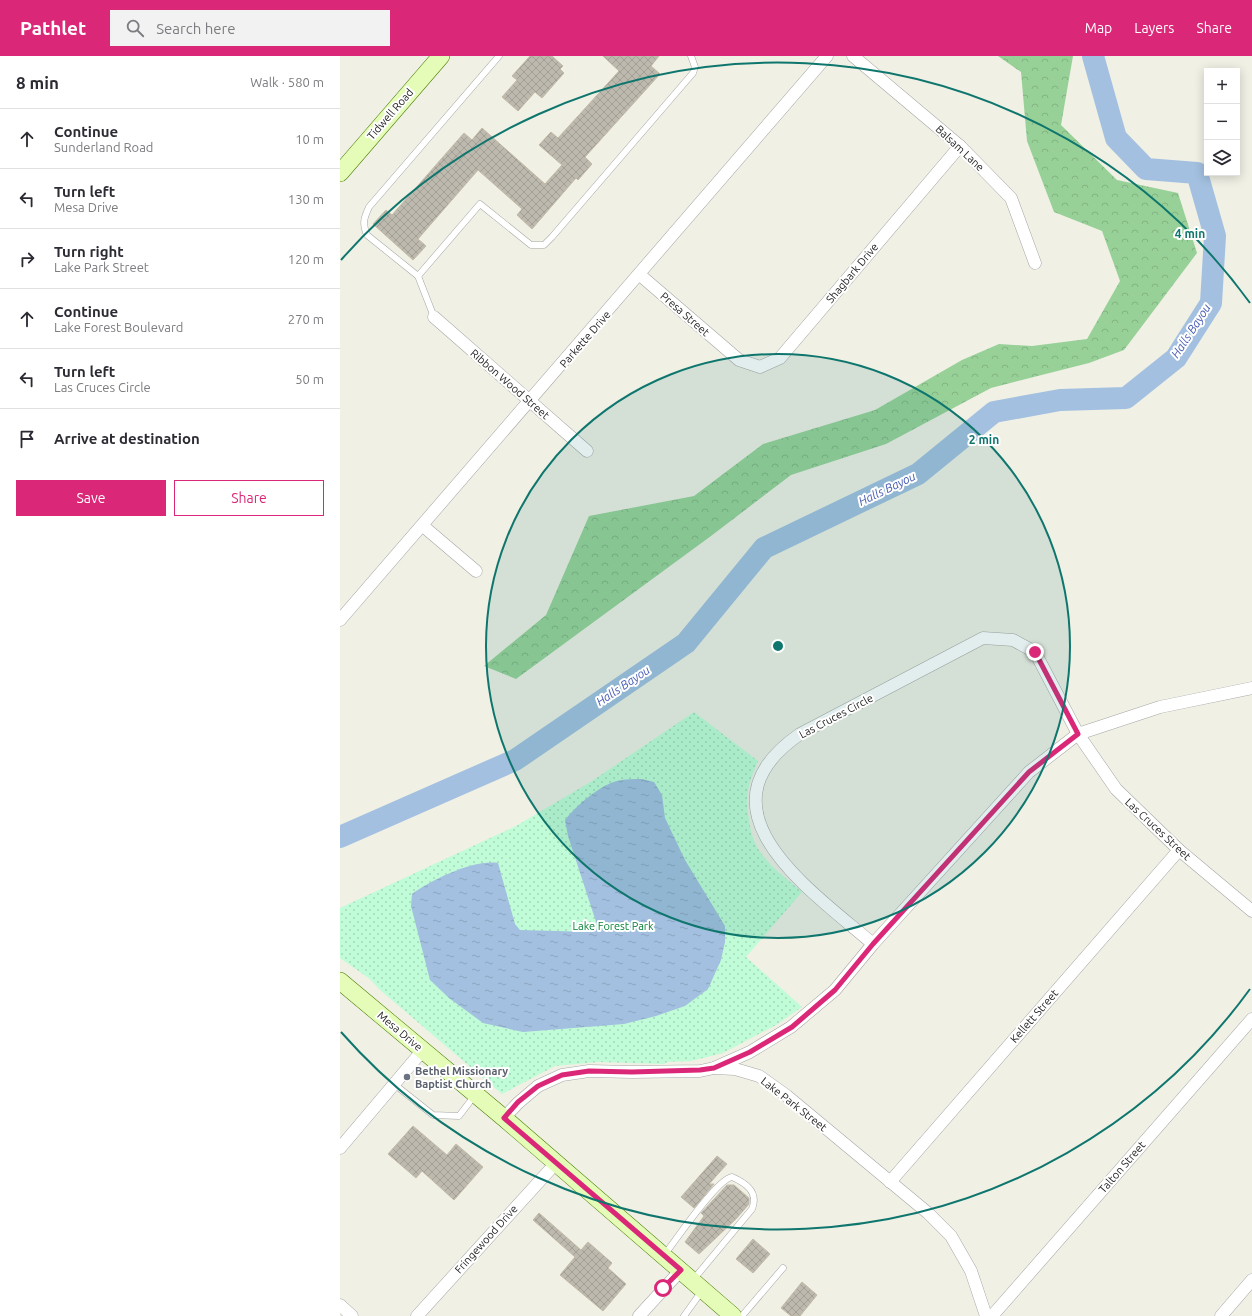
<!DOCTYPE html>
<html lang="en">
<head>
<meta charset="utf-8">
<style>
	body { margin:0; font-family:Ubuntu,sans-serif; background:#f2f2f3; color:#2b2b33 }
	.controls { position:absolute; right:12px; top:12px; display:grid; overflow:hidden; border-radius:0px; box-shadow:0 2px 10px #0003 }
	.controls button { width:36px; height:36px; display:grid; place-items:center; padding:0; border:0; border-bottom:1px solid #e1e1e2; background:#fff; color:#2b2b33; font:20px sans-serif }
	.stop { position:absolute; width:12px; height:12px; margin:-9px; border:3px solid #db2777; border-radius:50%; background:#fff }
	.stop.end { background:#db2777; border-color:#fff; box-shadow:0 1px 4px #0008 }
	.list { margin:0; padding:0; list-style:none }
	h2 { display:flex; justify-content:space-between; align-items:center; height:52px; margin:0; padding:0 16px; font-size:17px }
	h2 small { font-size:13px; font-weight:400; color:#7c7c81 }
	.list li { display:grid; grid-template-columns:26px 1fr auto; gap:12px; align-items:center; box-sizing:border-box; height:60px; padding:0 16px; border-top:1px solid #e1e1e2 }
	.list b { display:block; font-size:15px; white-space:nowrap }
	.list p { margin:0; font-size:13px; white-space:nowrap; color:#7c7c81 }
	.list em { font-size:13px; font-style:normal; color:#7c7c81 }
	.actions { display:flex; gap:8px; padding:12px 16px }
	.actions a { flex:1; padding:9px 0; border:1px solid #db2777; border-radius:0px; text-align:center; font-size:14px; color:#db2777 }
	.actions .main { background:#db2777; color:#fff }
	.icon { flex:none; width:22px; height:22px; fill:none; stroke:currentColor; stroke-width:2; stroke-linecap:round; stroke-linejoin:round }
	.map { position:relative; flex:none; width:912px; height:1260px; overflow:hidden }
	header { display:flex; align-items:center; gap:24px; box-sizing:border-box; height:56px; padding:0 20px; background:#db2777; color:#fff }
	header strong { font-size:19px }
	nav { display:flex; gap:22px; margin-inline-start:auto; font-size:14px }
	.search { width:280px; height:36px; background:#f2f2f3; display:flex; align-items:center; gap:10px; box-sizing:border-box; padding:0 14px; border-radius:0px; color:#7c7c81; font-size:15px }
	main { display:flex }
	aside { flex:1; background:#fff }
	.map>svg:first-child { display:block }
	.forest { fill:url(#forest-crowns) }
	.park { fill:url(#park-dots) }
	.water { fill:url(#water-ripples) }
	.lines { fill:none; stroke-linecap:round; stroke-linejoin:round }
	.river { stroke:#a3c0e0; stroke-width:22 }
	.building { fill:url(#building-cross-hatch); stroke:#c3bba6 }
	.service-casing { stroke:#a6a6a6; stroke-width:7 }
	.minor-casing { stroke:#a6a6a6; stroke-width:13 }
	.secondary-casing { stroke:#497c00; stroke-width:18 }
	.service { stroke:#fff; stroke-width:6 }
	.minor { stroke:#fff; stroke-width:12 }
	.secondary { stroke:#e4fcb7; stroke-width:17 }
	.route { stroke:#db2777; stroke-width:5 }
	.ring { fill:none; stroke:#0f766e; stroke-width:2 }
	.worship-dot { fill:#6b7280; stroke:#fff; stroke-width:1.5 }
	.labels { text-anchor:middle; stroke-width:4; stroke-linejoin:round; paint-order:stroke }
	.street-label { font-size:11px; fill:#1f1f1f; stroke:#fff }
	.park-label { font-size:11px; fill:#078337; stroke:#fff }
	.worship-label { font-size:11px; font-weight:bold; fill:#5b616d; stroke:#fff; text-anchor:start }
	.water-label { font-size:12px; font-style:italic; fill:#475cb3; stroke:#fff }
	.centre { fill:#0f766e; stroke:#fff; stroke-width:2 }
	.ring-label { font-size:12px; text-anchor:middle; font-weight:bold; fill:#0f766e; stroke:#fff; stroke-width:4; stroke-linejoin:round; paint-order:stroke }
</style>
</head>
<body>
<header>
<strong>Pathlet</strong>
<div class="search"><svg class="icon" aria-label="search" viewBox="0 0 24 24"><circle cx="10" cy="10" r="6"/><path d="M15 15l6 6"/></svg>Search here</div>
<nav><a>Map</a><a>Layers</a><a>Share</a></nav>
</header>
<main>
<aside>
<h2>8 min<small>Walk · 580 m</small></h2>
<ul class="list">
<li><svg class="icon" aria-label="ahead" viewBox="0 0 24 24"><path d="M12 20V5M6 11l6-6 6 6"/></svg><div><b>Continue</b><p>Sunderland Road</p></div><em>10 m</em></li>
<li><svg class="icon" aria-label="left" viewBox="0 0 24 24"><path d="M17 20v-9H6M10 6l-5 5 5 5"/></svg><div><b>Turn left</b><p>Mesa Drive</p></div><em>130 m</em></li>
<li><svg class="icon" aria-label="right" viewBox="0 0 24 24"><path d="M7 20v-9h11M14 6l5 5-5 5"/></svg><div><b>Turn right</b><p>Lake Park Street</p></div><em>120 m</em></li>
<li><svg class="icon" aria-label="ahead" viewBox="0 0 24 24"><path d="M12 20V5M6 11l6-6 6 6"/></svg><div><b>Continue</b><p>Lake Forest Boulevard</p></div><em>270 m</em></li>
<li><svg class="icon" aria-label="left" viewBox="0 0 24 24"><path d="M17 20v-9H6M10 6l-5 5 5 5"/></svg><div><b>Turn left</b><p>Las Cruces Circle</p></div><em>50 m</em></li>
<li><svg class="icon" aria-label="arrive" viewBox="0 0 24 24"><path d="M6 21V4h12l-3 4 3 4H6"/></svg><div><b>Arrive at destination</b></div></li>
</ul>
<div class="actions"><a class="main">Save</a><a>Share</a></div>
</aside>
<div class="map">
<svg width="912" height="1260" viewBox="0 0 912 1260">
	<defs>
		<pattern id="forest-crowns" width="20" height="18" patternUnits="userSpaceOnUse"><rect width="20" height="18" fill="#98d198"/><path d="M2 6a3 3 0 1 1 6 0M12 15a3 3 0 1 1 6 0" fill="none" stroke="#83b383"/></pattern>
		<pattern id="park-dots" width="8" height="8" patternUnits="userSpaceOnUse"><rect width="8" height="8" fill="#c0fcd7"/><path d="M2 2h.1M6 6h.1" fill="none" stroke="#a5d8b8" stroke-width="1.8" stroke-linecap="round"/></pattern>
		<pattern id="water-ripples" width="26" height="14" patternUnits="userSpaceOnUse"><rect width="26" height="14" fill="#a3c0e0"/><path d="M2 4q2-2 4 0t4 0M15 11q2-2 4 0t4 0" fill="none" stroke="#8ca5c0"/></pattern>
		<pattern id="building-cross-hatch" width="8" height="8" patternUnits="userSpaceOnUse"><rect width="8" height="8" fill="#bdb9ae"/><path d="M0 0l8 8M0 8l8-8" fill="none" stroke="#a29f95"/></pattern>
	</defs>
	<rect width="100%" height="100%" fill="#f0f0e5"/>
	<!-- forest -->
	<path class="forest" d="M658,0H733L721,69L777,124L838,137L857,197L784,294L749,307L651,332L546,388L451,419L371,480L176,623L144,610L206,559L249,460L354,440L423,388L535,354L622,304L659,288L692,290L747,283L780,225L762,175L714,156L687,85L681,16Z"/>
	<!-- park -->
	<path class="park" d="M354,656L418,705C408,728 405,739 409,764C410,770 411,777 413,782C421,805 445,821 462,836L406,901L462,951L436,969L383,997L351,1005L327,1006L324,1008L259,1006L215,1010L162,1038L39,933L30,923L0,902V852L176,770L252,725Z"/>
	<!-- water -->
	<path class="water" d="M302,723L314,726L322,739L325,762L345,804L385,870V886L381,904L368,933L345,950L316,960L284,968L183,976L143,967L109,942L90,924L71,850L72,838C91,824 134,803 158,807L175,868L180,874L252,876L258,872L228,780L225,764C236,750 260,729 277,725C285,723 294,723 302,723Z"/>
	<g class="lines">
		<!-- river -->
		<path class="river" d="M0,781L175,704L346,587L424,492L578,418L654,356L720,344L786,342L836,302L871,247L875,180L857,117L806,113L776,82L753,0"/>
	</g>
	<!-- building -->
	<g class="building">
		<path d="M190,0H212L223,10L220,13L224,17L202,42L195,36L178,55L162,41L177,24L172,20Z"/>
		<path d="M263,0H319L311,10L320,18L245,101L252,108L238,124L236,122L192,173L177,159L182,153L138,114L78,183L86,190L73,204L33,168L46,154L52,159L124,77L132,84L142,72L205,128L222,109L199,89L211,76L218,82L279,15Z"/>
		<path d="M73,1070L107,1099L116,1088L143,1111L114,1144L82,1115L76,1122L48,1098Z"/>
		<path d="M377,1100L387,1108L369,1128H374L354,1152L341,1141Z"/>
		<path d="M387,1129H394L409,1142V1148L396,1163L359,1198L345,1186L364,1160L361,1157Z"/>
		<path d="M199,1157L241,1194L248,1186L272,1207L268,1212L286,1228L263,1255L220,1219L235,1201L193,1164Z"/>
		<path d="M413,1183L430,1198L413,1217L396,1203Z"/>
		<path d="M462,1226L477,1239L460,1260H451L441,1252Z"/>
	</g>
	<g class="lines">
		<defs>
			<g id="service">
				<path d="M159,0L29,151C24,162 22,167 27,179L78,220L140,148L191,189H204L212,181L353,17L355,11L351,0"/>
				<path d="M78,220L94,261"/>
				<path d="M54,1028L93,1059L119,1060L135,1039"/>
				<path d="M325,1198C336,1184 377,1123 392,1121C406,1127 419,1136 412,1153L353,1224"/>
				<path d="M344,1260L362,1235"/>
				<path d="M402,1260L443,1212"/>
			</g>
			<g id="minor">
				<path d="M513,0L620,90L671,142L695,207"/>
				<path d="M300,219L399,304L420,311L440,302L620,90"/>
				<path d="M94,261L247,395"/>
				<path d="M83,470L136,515"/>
				<path d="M0,564L487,0"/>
				<path d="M533,888C472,835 350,754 460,678L643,582L673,584L695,596L738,678L776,733L839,794L912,855"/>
				<path d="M374,1012L410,996L451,971L495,934L533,888L689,716L738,678L820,651L912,632"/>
				<path d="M164,1062L178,1047L198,1030L222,1019L249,1015L292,1016L360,1015L374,1012L395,1013L419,1020L447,1040L588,1157L611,1180L631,1215L646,1260"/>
				<path d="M0,1092L83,994"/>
				<path d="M550,1126L839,794"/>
				<path d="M0,1249L12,1260"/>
				<path d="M77,1260L216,1107"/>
				<path d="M299,1260L341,1214"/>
				<path d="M652,1260L912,963"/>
				<path d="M881,1260L912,1224"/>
			</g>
			<g id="secondary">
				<path d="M0,117L101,0"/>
				<path d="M0,925L164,1062L393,1260"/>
			</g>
		</defs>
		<!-- service casing -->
		<use href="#service" class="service-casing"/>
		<!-- minor casing -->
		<use href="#minor" class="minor-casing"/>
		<!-- secondary casing -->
		<use href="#secondary" class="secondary-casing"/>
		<!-- service -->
		<use href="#service" class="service"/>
		<!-- minor -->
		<use href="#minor" class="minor"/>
		<!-- secondary -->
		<use href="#secondary" class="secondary"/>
	</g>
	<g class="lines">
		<!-- route -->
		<path class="route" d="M323,1232L341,1214L164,1062L178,1046L198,1030L222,1019L249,1015L292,1016L360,1014L374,1012L410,996L452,971L495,934L533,888L689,716L738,678L695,596"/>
	</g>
	<!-- distance rings -->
	<circle cx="438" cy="590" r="292" fill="#0f766e" fill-opacity=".12"/>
	<g class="ring">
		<circle cx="438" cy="590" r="292"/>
		<path d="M910 933A583 583 0 0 1 1 976M1 204A583 583 0 0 1 910 247"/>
	</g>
	<!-- markers -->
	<circle class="worship-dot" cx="67" cy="1021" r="4"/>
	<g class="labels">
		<!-- street labels -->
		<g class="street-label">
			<text transform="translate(50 58) rotate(-49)" y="4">Tidwell Road</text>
			<text transform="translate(620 92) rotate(43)" y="4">Balsam Lane</text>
			<text transform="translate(512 217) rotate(-50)" y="4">Shagbark Drive</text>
			<text transform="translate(345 258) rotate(41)" y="4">Presa Street</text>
			<text transform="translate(245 283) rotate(-49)" y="4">Parkette Drive</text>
			<text transform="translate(170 328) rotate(41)" y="4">Ribbon Wood Street</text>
			<text transform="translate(496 660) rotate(-28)" y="4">Las Cruces Circle</text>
			<text transform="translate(818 773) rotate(43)" y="4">Las Cruces Street</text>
			<text transform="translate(694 960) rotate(-49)" y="4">Kellett Street</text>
			<text transform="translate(60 975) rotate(40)" y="4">Mesa Drive</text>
			<text transform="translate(454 1048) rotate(38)" y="4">Lake Park Street</text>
			<text transform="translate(782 1111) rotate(-49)" y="4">Talton Street</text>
			<text transform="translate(146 1183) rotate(-48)" y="4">Fringewood Drive</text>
		</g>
		<!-- park labels -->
		<g class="park-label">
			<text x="273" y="874">Lake Forest Park</text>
		</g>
		<!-- worship labels -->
		<g class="worship-label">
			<text x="75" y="1019">Bethel Missionary<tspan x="75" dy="13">Baptist Church</tspan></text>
		</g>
		<!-- water labels -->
		<g class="water-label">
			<text transform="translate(851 275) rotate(-57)" y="4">Halls Bayou</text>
			<text transform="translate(547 433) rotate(-26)" y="4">Halls Bayou</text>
			<text transform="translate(283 630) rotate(-34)" y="4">Halls Bayou</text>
		</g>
	</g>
	<circle cx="438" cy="590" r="6" class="centre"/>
	<g class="ring-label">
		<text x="850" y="182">4 min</text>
		<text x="644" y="388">2 min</text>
	</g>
</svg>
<div class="controls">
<button>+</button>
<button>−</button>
<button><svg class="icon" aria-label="layers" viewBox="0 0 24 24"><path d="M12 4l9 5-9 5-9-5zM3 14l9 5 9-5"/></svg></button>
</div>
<div class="stop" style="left:323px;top:1232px"></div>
<div class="stop end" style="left:695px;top:596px"></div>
</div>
</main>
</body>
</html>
